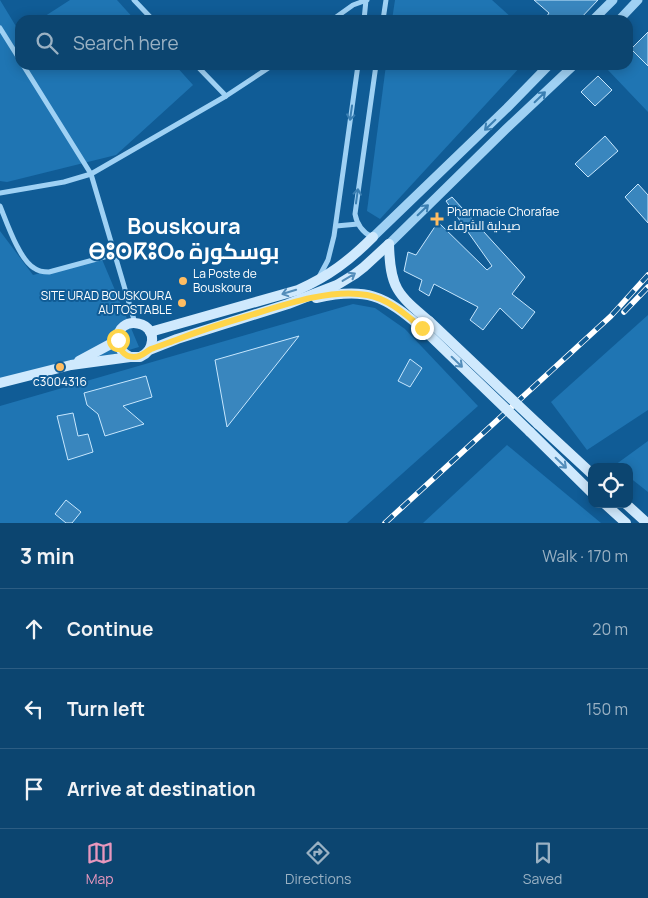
<!DOCTYPE html>
<html lang="en">
<head>
<meta charset="utf-8">
<style>
	body { margin:0; font-family:Manrope,Cairo,"Noto Sans Tifinagh",sans-serif; background:#154c75; color:#f1f3f6 }
	.controls { position:absolute; right:15px; bottom:15px; display:grid; overflow:hidden; border-radius:10px; box-shadow:0 2px 12px #0003 }
	.controls button { width:45px; height:45px; display:grid; place-items:center; padding:0; border:0; border-bottom:1px solid #2c5d83; background:#0c4570; color:#f1f3f6; font:25px sans-serif }
	.stop { position:absolute; width:15px; height:15px; margin:-11px; border:4px solid #ffd54a; border-radius:50%; background:#fff }
	.stop.end { background:#ffd54a; border-color:#fff; box-shadow:0 1px 5px #0008 }
	.list { margin:0; padding:0; list-style:none }
	h2 { display:flex; justify-content:space-between; align-items:center; height:65px; margin:0; padding:0 20px; font-size:21px }
	h2 small { font-size:16px; font-weight:400; color:#9ab1c3 }
	.list li { display:grid; grid-template-columns:32px 1fr auto; gap:15px; align-items:center; box-sizing:border-box; height:80px; padding:0 20px; border-top:1px solid #2c5d83 }
	.list b { display:block; font-size:19px; white-space:nowrap }
	.list em { font-size:16px; font-style:normal; color:#9ab1c3 }
	.icon { flex:none; width:28px; height:28px; fill:none; stroke:currentColor; stroke-width:2; stroke-linecap:round; stroke-linejoin:round }
	.map { position:relative; flex:none; width:648px; height:523px; overflow:hidden }
	.search { position:absolute; background:#0c4570; box-shadow:0 2px 12px #0003; left:15px; right:15px; top:15px; height:55px; display:flex; align-items:center; gap:12px; box-sizing:border-box; padding:0 18px; border-radius:15px; color:#9ab1c3; font-size:19px }
	.sheet { height:305px; background:#0c4570 }
	nav { display:flex; justify-content:space-around; align-items:center; box-sizing:border-box; height:70px; border-top:1px solid #2c5d83; background:#0c4570; font-size:14px; color:#9ab1c3 }
	nav a { display:grid; justify-items:center; gap:2px }
	nav .on { color:#e797bd }
	.map>svg:first-child { display:block }
	.green { fill:#1f75b3 }
	.building { fill:#3986be; stroke:#c7e7fe }
	.lines { fill:none; stroke-linecap:round; stroke-linejoin:round }
	.minor { stroke:#9fd1f4; stroke-width:5 }
	.tertiary { stroke:#9fd1f4; stroke-width:9 }
	.secondary { stroke:#cfe9fd; stroke-width:10 }
	.rail-casing { stroke:#fff; stroke-width:5.5 }
	.rail { stroke:#105c96; stroke-width:4; stroke-dasharray:11; stroke-linecap:butt }
	.secondary-bridge { stroke:#cfe9fd; stroke-width:10 }
	.oneway { stroke:#3b7fb2 }
	.oneway2 { stroke:#538dba }
	.route { stroke:#ffd54a; stroke-width:6 }
	.poi-dot { fill:#ffbd62; stroke:#105c96; stroke-width:2 }
	.labels { text-anchor:middle; stroke-width:4; stroke-linejoin:round; paint-order:stroke }
	.poi-label { font-size:12px; fill:#fff; stroke:#105c96; text-anchor:start }
	.town-label { font-size:22px; font-weight:bold; fill:#fff; stroke:#105c96 }
</style>
</head>
<body>
<div class="map">
<svg width="648" height="523" viewBox="0 0 648 523">
	<rect width="100%" height="100%" fill="#105c96"/>
	<!-- green -->
	<g class="green">
		<path d="M0,0L20,33V65H175L193,85L116,155L7,182L0,181Z"/>
		<path d="M70,0H117L135,20H39Z"/>
		<path d="M395,0H492L514,20H392Z"/>
		<path d="M631,49L648,62V112L607,69L612,65H628V52Z"/>
		<path d="M386,65H522L380,219L367,211Z"/>
		<path d="M0,231L33,275L101,257L139,347L0,388Z"/>
		<path d="M353,304L375,308L405,329L478,406L347,523H0V406Z"/>
		<path d="M648,315V410L587,450L551,402Z"/>
		<path d="M648,441V492L629,477V467H617L615,465Z"/>
		<path d="M507,445L601,523H423Z"/>
	</g>
	<!-- building -->
	<g class="building">
		<path d="M534,0H598L579,20H544L549,13Z"/>
		<path d="M648,32V66L631,49Z"/>
		<path d="M598,76L612,90L595,106L581,92Z"/>
		<path d="M605,136L618,151L588,177L575,164Z"/>
		<path d="M638,184L648,195V223L625,197Z"/>
		<path d="M452,197L525,277L512,294L535,312L522,329L500,308L483,330L470,320L478,307L434,284L429,296L419,290L422,280L404,271L408,252L416,255L438,222L487,270L492,266L446,201Z"/>
		<path d="M299,336L227,427L215,360Z"/>
		<path d="M410,359L422,368L410,387L398,381Z"/>
		<path d="M146,376L152,397L123,406L144,424L105,436L98,414L87,405L84,393Z"/>
		<path d="M73,413L78,436L88,434L93,452L68,460L57,416Z"/>
		<path d="M66,500L81,512L72,523H66L55,514Z"/>
	</g>
	<g class="lines">
		<!-- minor -->
		<g class="minor">
			<path d="M134,0L153,20"/>
			<path d="M332,20L353,5L367,0"/>
			<path d="M364,20L366,0"/>
			<path d="M383,20L386,0"/>
			<path d="M0,28L20,60"/>
			<path d="M23,65L91,174L135,323"/>
			<path d="M196,65L226,96"/>
			<path d="M0,193L64,182L91,174L226,96L273,65"/>
			<path d="M0,206C7,223 19,259 34,268C38,271 43,272 49,272L115,254"/>
			<path d="M336,226L358,224"/>
			<path d="M372,237C362,232 357,225 355,214L376,65"/>
			<path d="M319,277L328,260L334,236L358,65"/>
		</g>
		<!-- tertiary -->
		<g class="tertiary">
			<path d="M593,20L613,0"/>
			<path d="M619,20L638,0"/>
			<path d="M373,237L507,108L549,65"/>
			<path d="M389,244L506,129L574,65"/>
		</g>
		<!-- secondary -->
		<g class="secondary">
			<path d="M389,244C390,288 397,294 429,321"/>
			<path d="M316,298C366,287 384,295 422,328"/>
			<path d="M150,332L298,290C329,276 349,261 373,237"/>
			<path d="M130,357C124,354 119,349 118,342C114,312 165,320 149,350"/>
			<path d="M79,361L118,340"/>
			<path d="M0,383L71,365L130,357H140L145,354L149,350L177,339L288,304L337,285L355,274L364,267L389,244"/>
			<path d="M538,424L592,474"/>
			<path d="M530,432L592,493"/>
			<path d="M605,504L626,523"/>
			<path d="M626,504L647,523"/>
		</g>
		<defs>
			<g id="rail">
				<path d="M624,312L648,287"/>
				<path d="M385,523L611,316L648,275"/>
			</g>
		</defs>
		<!-- rail casing -->
		<use href="#rail" class="rail-casing"/>
		<!-- rail -->
		<use href="#rail" class="rail"/>
		<!-- secondary-bridge -->
		<g class="secondary-bridge">
			<path d="M429,321L538,424"/>
			<path d="M422,328L530,432"/>
		</g>
	</g>
	<!-- one-way arrows -->
	<defs><path id="oneway-shaft" d="M-6 0H5M1.5-3L5.5 0L1.5 3" fill="none" stroke-width="1.6" stroke-linecap="round" stroke-linejoin="round" transform="scale(1.25)"/></defs>
	<g class="oneway">
		<use href="#oneway-shaft" transform="translate(540 97) rotate(-44)"/>
		<use href="#oneway-shaft" transform="translate(351 113) rotate(98)"/>
		<use href="#oneway-shaft" transform="translate(490 125) rotate(136)"/>
		<use href="#oneway-shaft" transform="translate(357 196) rotate(-82)"/>
		<use href="#oneway-shaft" transform="translate(423 210) rotate(-44)"/>
	</g>
	<g class="oneway2">
		<use href="#oneway-shaft" transform="translate(349 277) rotate(-31)"/>
		<use href="#oneway-shaft" transform="translate(289 292) rotate(163)"/>
		<use href="#oneway-shaft" transform="translate(457 362) rotate(44)"/>
		<use href="#oneway-shaft" transform="translate(561 463) rotate(44)"/>
	</g>
	<g class="lines">
		<!-- route -->
		<path class="route" d="M118,340C119,349 124,357 134,357C142,357 145,352 151,349C159,346 168,343 176,340C199,331 224,323 248,316C283,305 331,288 367,295C389,299 405,314 422,328"/>
	</g>
	<!-- markers -->
	<g class="poi-dot">
		<path d="M434.5 211.5h5v5h5v5h-5v5h-5v-5h-5v-5h5z"/>
		<circle cx="183" cy="281" r="5"/>
		<circle cx="182" cy="303" r="5"/>
		<circle cx="60" cy="367" r="5"/>
	</g>
	<g class="labels">
		<!-- poi labels -->
		<g class="poi-label">
			<text x="447" y="216">Pharmacie Chorafae<tspan x="447" dy="14">صيدلية الشرفاء</tspan></text>
			<text x="193" y="278">La Poste de<tspan x="193" dy="14">Bouskoura</tspan></text>
			<text x="172" y="300" text-anchor="end">SITE URAD BOUSKOURA<tspan x="172" dy="14">AUTOSTABLE</tspan></text>
			<text x="60" y="386" text-anchor="middle">c3004316</text>
		</g>
		<!-- town labels -->
		<g class="town-label">
			<text x="184" y="234">Bouskoura<tspan x="184" dy="25">ⴱⵓⵙⴽⵓⵔⴰ بوسكورة</tspan></text>
		</g>
	</g>
</svg>
<div class="controls">
<button><svg class="icon" aria-label="locate" viewBox="0 0 24 24"><circle cx="12" cy="12" r="6"/><path d="M12 2v4M12 18v4M2 12h4M18 12h4"/></svg></button>
</div>
<div class="stop" style="left:118px;top:340px"></div>
<div class="stop end" style="left:422px;top:328px"></div>
<div class="search"><svg class="icon" aria-label="search" viewBox="0 0 24 24"><circle cx="10" cy="10" r="6"/><path d="M15 15l6 6"/></svg>Search here</div>
</div>
<section class="sheet">
<h2>3 min<small>Walk · 170 m</small></h2>
<ul class="list">
<li><svg class="icon" aria-label="ahead" viewBox="0 0 24 24"><path d="M12 20V5M6 11l6-6 6 6"/></svg><div><b>Continue</b></div><em>20 m</em></li>
<li><svg class="icon" aria-label="left" viewBox="0 0 24 24"><path d="M17 20v-9H6M10 6l-5 5 5 5"/></svg><div><b>Turn left</b></div><em>150 m</em></li>
<li><svg class="icon" aria-label="arrive" viewBox="0 0 24 24"><path d="M6 21V4h12l-3 4 3 4H6"/></svg><div><b>Arrive at destination</b></div></li>
</ul>
</section>
<nav>
<a class="on"><svg class="icon" aria-label="map" viewBox="0 0 24 24"><path d="M3 6l6-2 6 2 6-2v14l-6 2-6-2-6 2zM9 4v14M15 6v14"/></svg>Map</a>
<a><svg class="icon" aria-label="directions" viewBox="0 0 24 24"><path d="M12 3l9 9-9 9-9-9zM9 14v-3h6M13 9l2 2-2 2"/></svg>Directions</a>
<a><svg class="icon" aria-label="saved" viewBox="0 0 24 24"><path d="M7 4h10v16l-5-4-5 4z"/></svg>Saved</a>
</nav>
</body>
</html>
